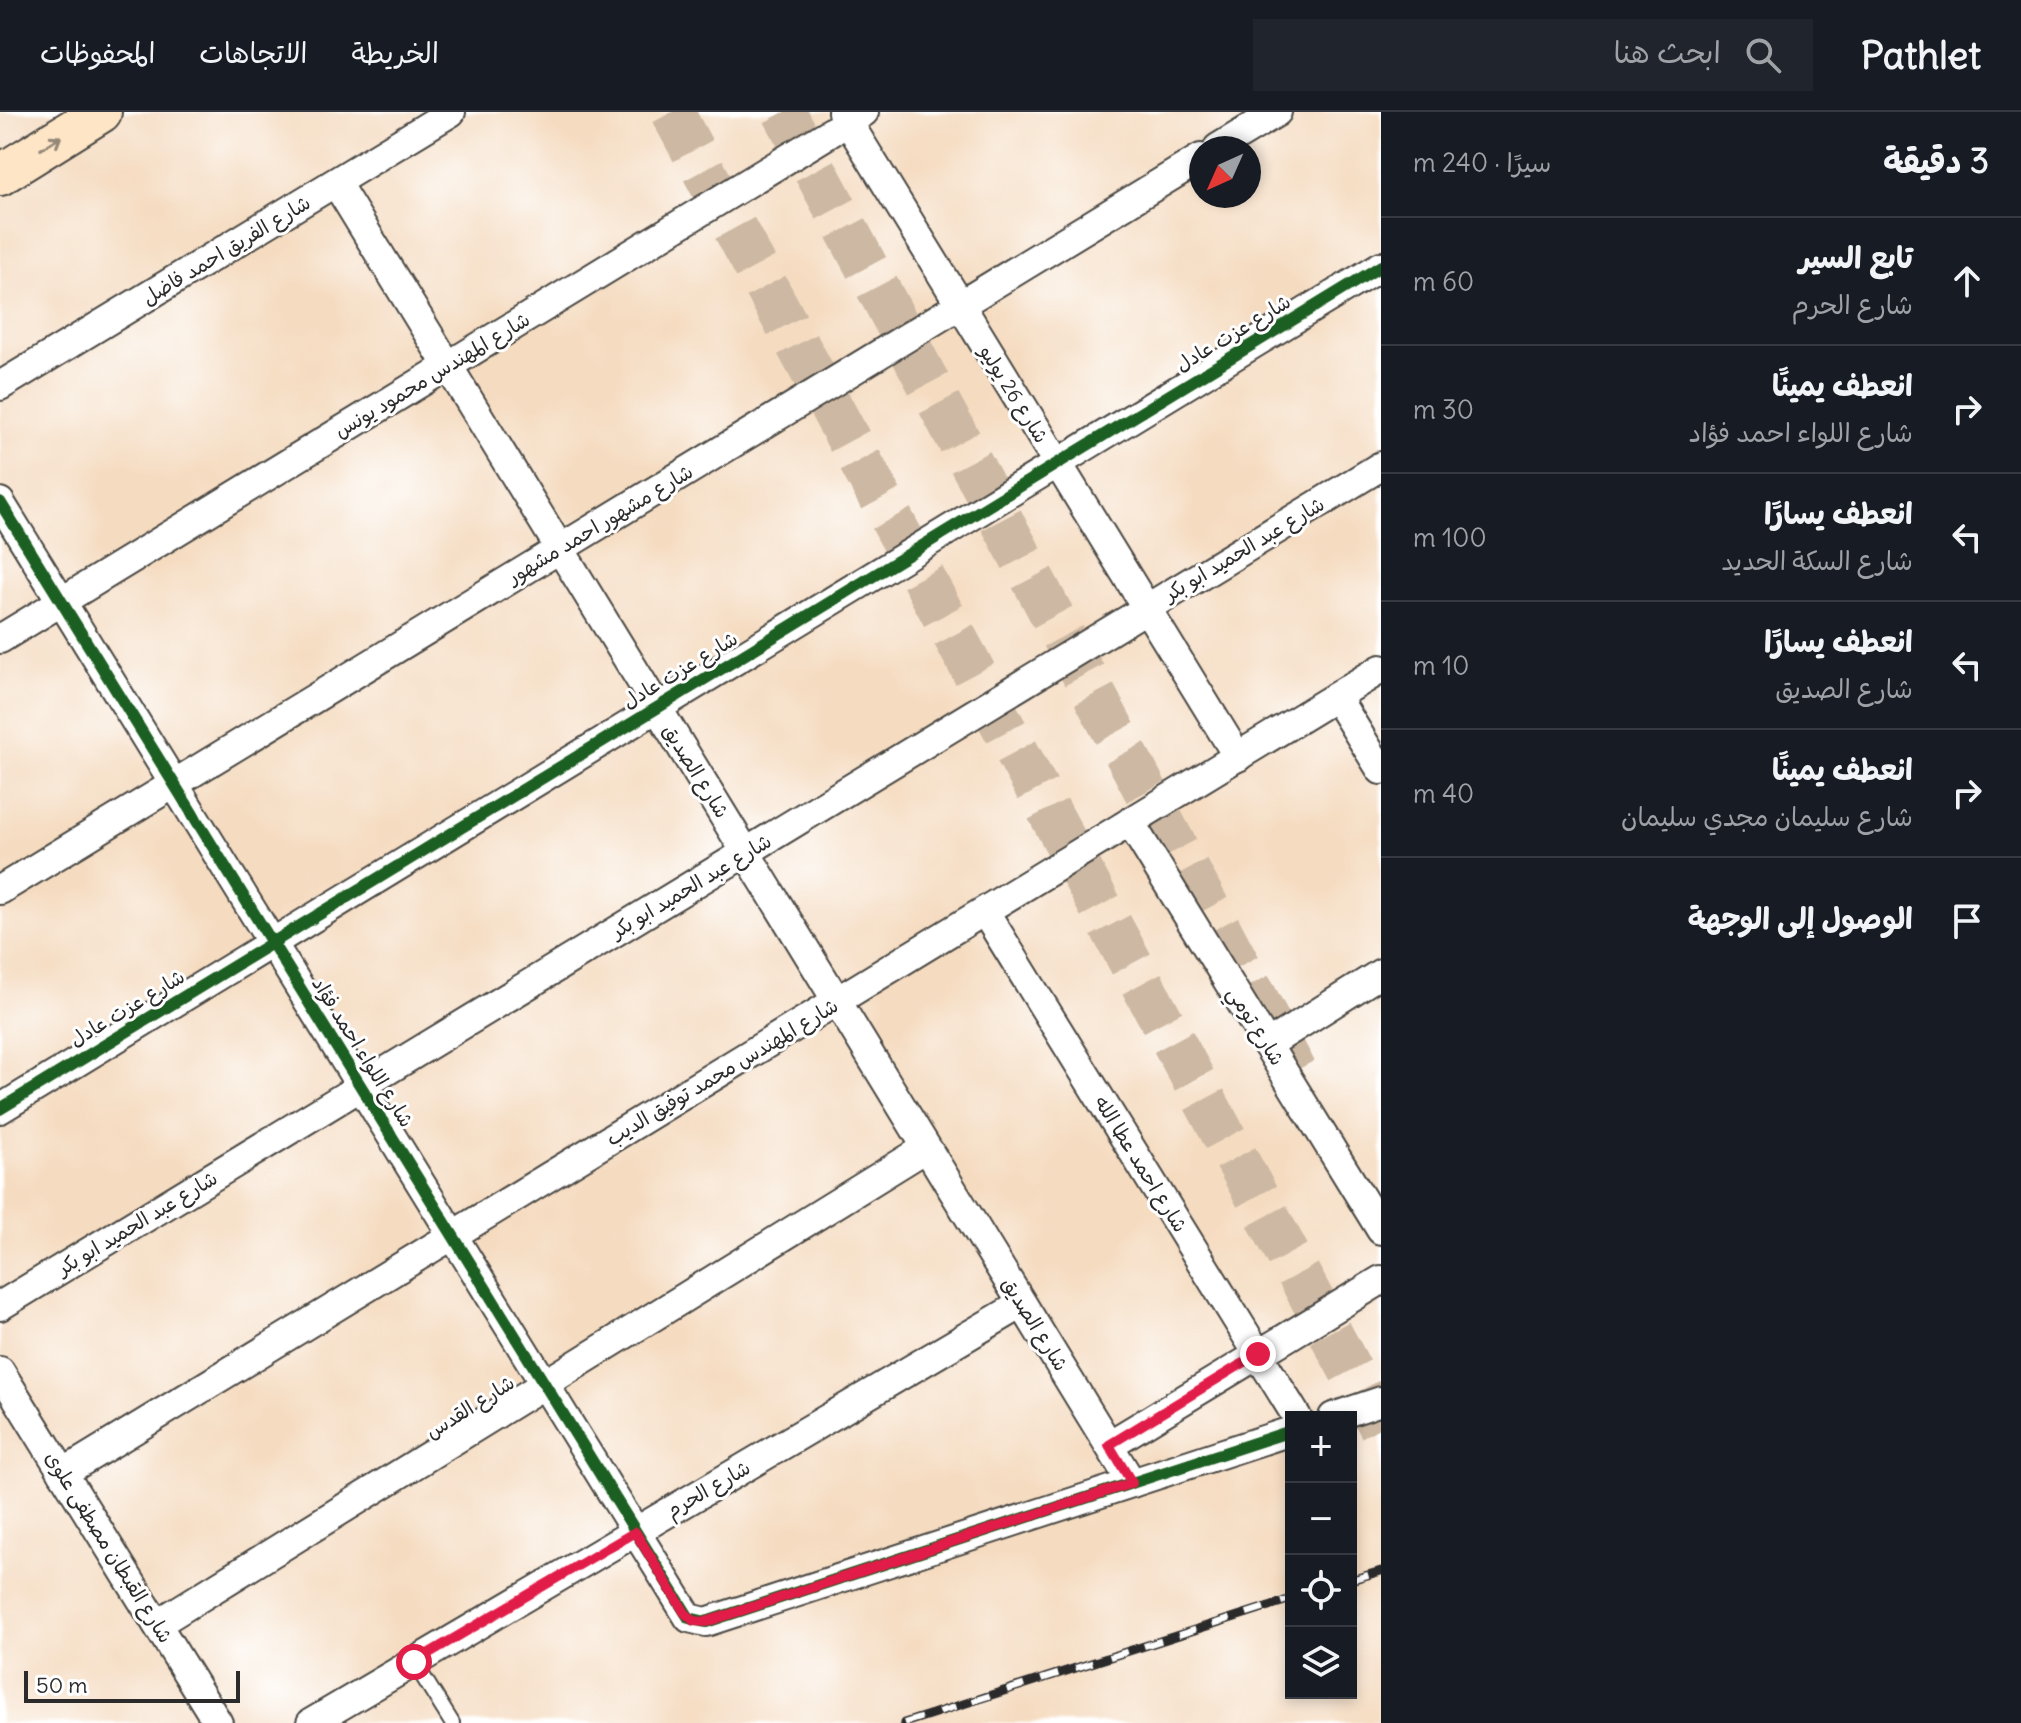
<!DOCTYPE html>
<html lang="ar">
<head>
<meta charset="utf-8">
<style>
	body { margin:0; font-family:Delius,"Playpen Sans Arabic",sans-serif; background:#20242c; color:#f1f3f6; direction:rtl }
	.controls { position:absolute; right:24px; bottom:24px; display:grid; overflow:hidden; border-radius:0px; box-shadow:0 4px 12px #0003 }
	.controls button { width:72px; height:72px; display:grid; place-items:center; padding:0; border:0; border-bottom:2px solid #363941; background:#171b24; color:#f1f3f6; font:40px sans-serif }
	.compass { position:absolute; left:1189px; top:24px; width:72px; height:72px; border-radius:50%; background:#171b24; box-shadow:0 4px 12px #0003; rotate:225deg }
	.scale { position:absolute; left:24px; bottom:20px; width:216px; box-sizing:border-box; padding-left:8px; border:4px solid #2b2b2b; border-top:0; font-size:22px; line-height:28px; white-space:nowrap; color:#2b2b2b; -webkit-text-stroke:6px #fff; paint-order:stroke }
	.stop { position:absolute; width:24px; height:24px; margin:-18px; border:6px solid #e11d48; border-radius:50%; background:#fff }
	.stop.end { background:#e11d48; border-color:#fff; box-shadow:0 2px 8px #0008 }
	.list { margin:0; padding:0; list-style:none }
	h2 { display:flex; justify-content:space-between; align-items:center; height:104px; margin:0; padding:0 32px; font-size:34px }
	h2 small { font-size:26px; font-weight:400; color:#9ea1a6 }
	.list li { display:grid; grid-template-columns:52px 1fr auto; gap:24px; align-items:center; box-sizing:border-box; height:128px; padding:0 32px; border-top:2px solid #363941 }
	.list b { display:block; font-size:30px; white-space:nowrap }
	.list p { margin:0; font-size:26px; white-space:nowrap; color:#9ea1a6 }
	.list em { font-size:26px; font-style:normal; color:#9ea1a6 }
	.icon { flex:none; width:44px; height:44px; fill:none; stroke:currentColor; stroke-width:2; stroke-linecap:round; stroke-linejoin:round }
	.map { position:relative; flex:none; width:1381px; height:1611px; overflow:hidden; direction:ltr }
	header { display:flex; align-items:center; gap:48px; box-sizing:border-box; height:112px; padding:0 40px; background:#171b24; border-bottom:2px solid #363941 }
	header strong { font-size:38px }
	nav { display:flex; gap:44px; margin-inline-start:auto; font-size:28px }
	.search { width:560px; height:72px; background:#20242c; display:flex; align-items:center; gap:20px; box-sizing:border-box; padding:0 28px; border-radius:0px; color:#9ea1a6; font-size:30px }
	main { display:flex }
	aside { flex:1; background:#171b24 }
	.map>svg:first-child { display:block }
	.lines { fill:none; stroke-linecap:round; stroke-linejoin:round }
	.trunk-tunnel { stroke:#cdb9a3; stroke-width:44; stroke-dasharray:44 22; stroke-linecap:butt }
	.service-casing { stroke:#494642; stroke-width:18 }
	.minor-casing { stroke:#494642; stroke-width:32 }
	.secondary-casing { stroke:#494642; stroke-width:44 }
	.service { stroke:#fff; stroke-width:14 }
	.minor { stroke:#fff; stroke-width:28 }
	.secondary { stroke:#fde5c5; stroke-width:40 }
	.rail-casing { stroke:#2b2b2b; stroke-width:9 }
	.rail { stroke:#fff; stroke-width:6; stroke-dasharray:18; stroke-linecap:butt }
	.cycleway-casing { stroke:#fff; stroke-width:17 }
	.cycleway { stroke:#1b5e20; stroke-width:12 }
	.oneway { stroke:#948878 }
	.route { stroke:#e11d48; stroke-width:10 }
	.labels { text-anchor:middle; stroke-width:6; stroke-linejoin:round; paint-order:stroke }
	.street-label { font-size:20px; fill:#2b2b2b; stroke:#fff }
</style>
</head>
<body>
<header>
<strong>Pathlet</strong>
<div class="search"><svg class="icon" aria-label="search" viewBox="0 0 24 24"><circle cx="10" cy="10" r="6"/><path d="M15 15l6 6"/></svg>ابحث هنا</div>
<nav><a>الخريطة</a><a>الاتجاهات</a><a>المحفوظات</a></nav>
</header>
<main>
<aside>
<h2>3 دقيقة<small>سيرًا · 240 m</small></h2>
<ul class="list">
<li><svg class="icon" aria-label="ahead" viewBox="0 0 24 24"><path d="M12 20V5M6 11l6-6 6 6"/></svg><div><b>تابع السير</b><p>شارع الحرم</p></div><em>60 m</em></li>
<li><svg class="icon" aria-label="right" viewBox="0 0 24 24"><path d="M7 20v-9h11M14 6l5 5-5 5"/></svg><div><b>انعطف يمينًا</b><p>شارع اللواء احمد فؤاد</p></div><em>30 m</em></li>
<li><svg class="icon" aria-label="left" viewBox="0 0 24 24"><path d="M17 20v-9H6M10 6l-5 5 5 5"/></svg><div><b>انعطف يسارًا</b><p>شارع السكة الحديد</p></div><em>100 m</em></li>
<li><svg class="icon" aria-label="left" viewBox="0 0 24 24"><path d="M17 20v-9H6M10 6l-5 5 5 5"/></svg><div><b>انعطف يسارًا</b><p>شارع الصديق</p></div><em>10 m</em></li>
<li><svg class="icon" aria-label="right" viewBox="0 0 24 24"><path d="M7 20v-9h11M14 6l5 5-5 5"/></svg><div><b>انعطف يمينًا</b><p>شارع سليمان مجدي سليمان</p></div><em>40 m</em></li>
<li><svg class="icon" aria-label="arrive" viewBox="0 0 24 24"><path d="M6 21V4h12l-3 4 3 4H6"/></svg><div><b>الوصول إلى الوجهة</b></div></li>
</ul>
</aside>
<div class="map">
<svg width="1381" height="1611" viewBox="0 0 1381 1611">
	<rect width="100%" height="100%" fill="#fff"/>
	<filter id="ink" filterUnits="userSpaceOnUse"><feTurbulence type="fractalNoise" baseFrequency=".0125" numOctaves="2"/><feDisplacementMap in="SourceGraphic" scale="16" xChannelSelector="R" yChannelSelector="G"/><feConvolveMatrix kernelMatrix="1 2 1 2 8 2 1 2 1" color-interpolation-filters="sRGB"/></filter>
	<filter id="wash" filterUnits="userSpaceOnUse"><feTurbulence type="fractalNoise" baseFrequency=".006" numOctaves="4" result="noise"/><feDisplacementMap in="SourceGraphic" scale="32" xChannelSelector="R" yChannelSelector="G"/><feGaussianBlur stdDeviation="1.8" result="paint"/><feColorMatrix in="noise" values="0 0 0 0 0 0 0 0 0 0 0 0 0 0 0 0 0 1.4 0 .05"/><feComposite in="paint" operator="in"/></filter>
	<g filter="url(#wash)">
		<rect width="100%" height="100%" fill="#f5dcc1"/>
	</g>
	<g filter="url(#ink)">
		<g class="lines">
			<!-- trunk-tunnel -->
			<g class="trunk-tunnel">
				<path d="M672,0L1381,1315"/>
				<path d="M784,0L1295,959"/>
			</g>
			<defs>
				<path id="service" d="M414,1550L452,1611"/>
				<g id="minor">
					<path d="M842,0L1238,645"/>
					<path d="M1218,36L1277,0"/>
					<path d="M336,71L1132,1371"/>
					<path d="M0,274L451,0"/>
					<path d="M0,390L689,1506L706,1510L1291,1319"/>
					<path d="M0,527L864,0"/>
					<path d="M1336,585L1381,658"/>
					<path d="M1130,710L1381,1118"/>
					<path d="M0,778L1201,46"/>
					<path d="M985,800L1297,1305"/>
					<path d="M1267,933L1381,861"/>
					<path d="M0,997L1381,154"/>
					<path d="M0,1194L1381,354"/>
					<path d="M0,1259L218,1611"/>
					<path d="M1333,1305L1381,1289"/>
					<path d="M1109,1333L1381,1168"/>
					<path d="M63,1361L1381,557"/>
					<path d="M157,1512L926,1036"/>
					<path d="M311,1611L1022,1192"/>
				</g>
				<path id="secondary" d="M0,63L101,0"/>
			</defs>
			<!-- service casing -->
			<use href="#service" class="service-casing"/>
			<!-- minor casing -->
			<use href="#minor" class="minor-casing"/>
			<!-- secondary casing -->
			<use href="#secondary" class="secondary-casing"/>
			<!-- service -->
			<use href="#service" class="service"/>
			<!-- minor -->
			<use href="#minor" class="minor"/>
			<!-- secondary -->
			<use href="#secondary" class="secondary"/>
			<defs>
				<g id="rail">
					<path d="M1351,1468L1381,1459"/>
					<path d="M904,1611L1291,1487"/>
				</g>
			</defs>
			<!-- rail casing -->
			<use href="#rail" class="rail-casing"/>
			<!-- rail -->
			<use href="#rail" class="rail"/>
			<defs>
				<g id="cycleway">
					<path d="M0,390L689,1506L706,1510L1291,1319"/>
					<path d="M0,997L1381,154"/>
				</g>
			</defs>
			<!-- cycleway casing -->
			<use href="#cycleway" class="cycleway-casing"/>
			<!-- cycleway -->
			<use href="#cycleway" class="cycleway"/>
		</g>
		<!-- one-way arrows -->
		<defs><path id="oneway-shaft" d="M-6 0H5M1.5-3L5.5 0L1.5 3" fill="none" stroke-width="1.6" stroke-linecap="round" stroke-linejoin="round" transform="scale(2)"/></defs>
		<use class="oneway" href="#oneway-shaft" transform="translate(51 31) rotate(-32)"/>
	</g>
	<g class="lines" filter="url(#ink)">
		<!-- route -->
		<path class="route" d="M414,1550L635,1420L685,1501L694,1509L706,1510L1132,1371L1109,1333L1258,1242"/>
	</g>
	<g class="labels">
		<!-- street labels -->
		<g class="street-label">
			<text transform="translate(226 138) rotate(-31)" y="7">شارع الفريق احمد فاضل</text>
			<text transform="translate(1233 221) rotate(-31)" y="7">شارع عزت عادل</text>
			<text transform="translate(432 263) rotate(-31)" y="7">شارع المهندس محمود يونس</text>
			<text transform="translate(1014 282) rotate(58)" y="7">شارع 26 يوليو</text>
			<text transform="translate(600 412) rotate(-31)" y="7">شارع مشهور احمد مشهور</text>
			<text transform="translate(1244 437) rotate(-31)" y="7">شارع عبد الحميد ابو بكر</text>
			<text transform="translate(680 558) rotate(-31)" y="7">شارع عزت عادل</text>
			<text transform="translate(696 659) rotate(58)" y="7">شارع الصديق</text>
			<text transform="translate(691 774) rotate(-31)" y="7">شارع عبد الحميد ابو بكر</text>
			<text transform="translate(127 896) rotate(-31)" y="7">شارع عزت عادل</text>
			<text transform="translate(1256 914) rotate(58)" y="7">شارع تومي</text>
			<text transform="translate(363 940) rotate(58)" y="7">شارع اللواء احمد فؤاد</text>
			<text transform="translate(722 960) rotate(-31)" y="7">شارع المهندس محمد توفيق الديب</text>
			<text transform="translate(1141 1052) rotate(58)" y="7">شارع احمد عطا الله</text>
			<text transform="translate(137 1111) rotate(-31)" y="7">شارع عبد الحميد ابو بكر</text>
			<text transform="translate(1035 1212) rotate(58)" y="7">شارع الصديق</text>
			<text transform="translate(470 1295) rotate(-32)" y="7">شارع القدس</text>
			<text transform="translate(708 1377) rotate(-30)" y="7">شارع الحرم</text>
			<text transform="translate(109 1435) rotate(58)" y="7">شارع القبطان مصطفى علوى</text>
		</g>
	</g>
</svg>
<div class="controls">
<button>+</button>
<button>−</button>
<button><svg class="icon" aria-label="locate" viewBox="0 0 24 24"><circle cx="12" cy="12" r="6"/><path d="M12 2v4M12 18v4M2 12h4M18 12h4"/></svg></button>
<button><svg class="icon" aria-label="layers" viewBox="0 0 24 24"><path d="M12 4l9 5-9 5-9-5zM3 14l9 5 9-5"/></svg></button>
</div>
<svg class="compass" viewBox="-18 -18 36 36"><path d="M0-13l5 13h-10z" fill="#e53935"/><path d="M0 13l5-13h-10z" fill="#9ea1a6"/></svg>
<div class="scale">50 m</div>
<div class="stop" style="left:414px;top:1550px"></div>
<div class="stop end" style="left:1258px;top:1242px"></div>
</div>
</main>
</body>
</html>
